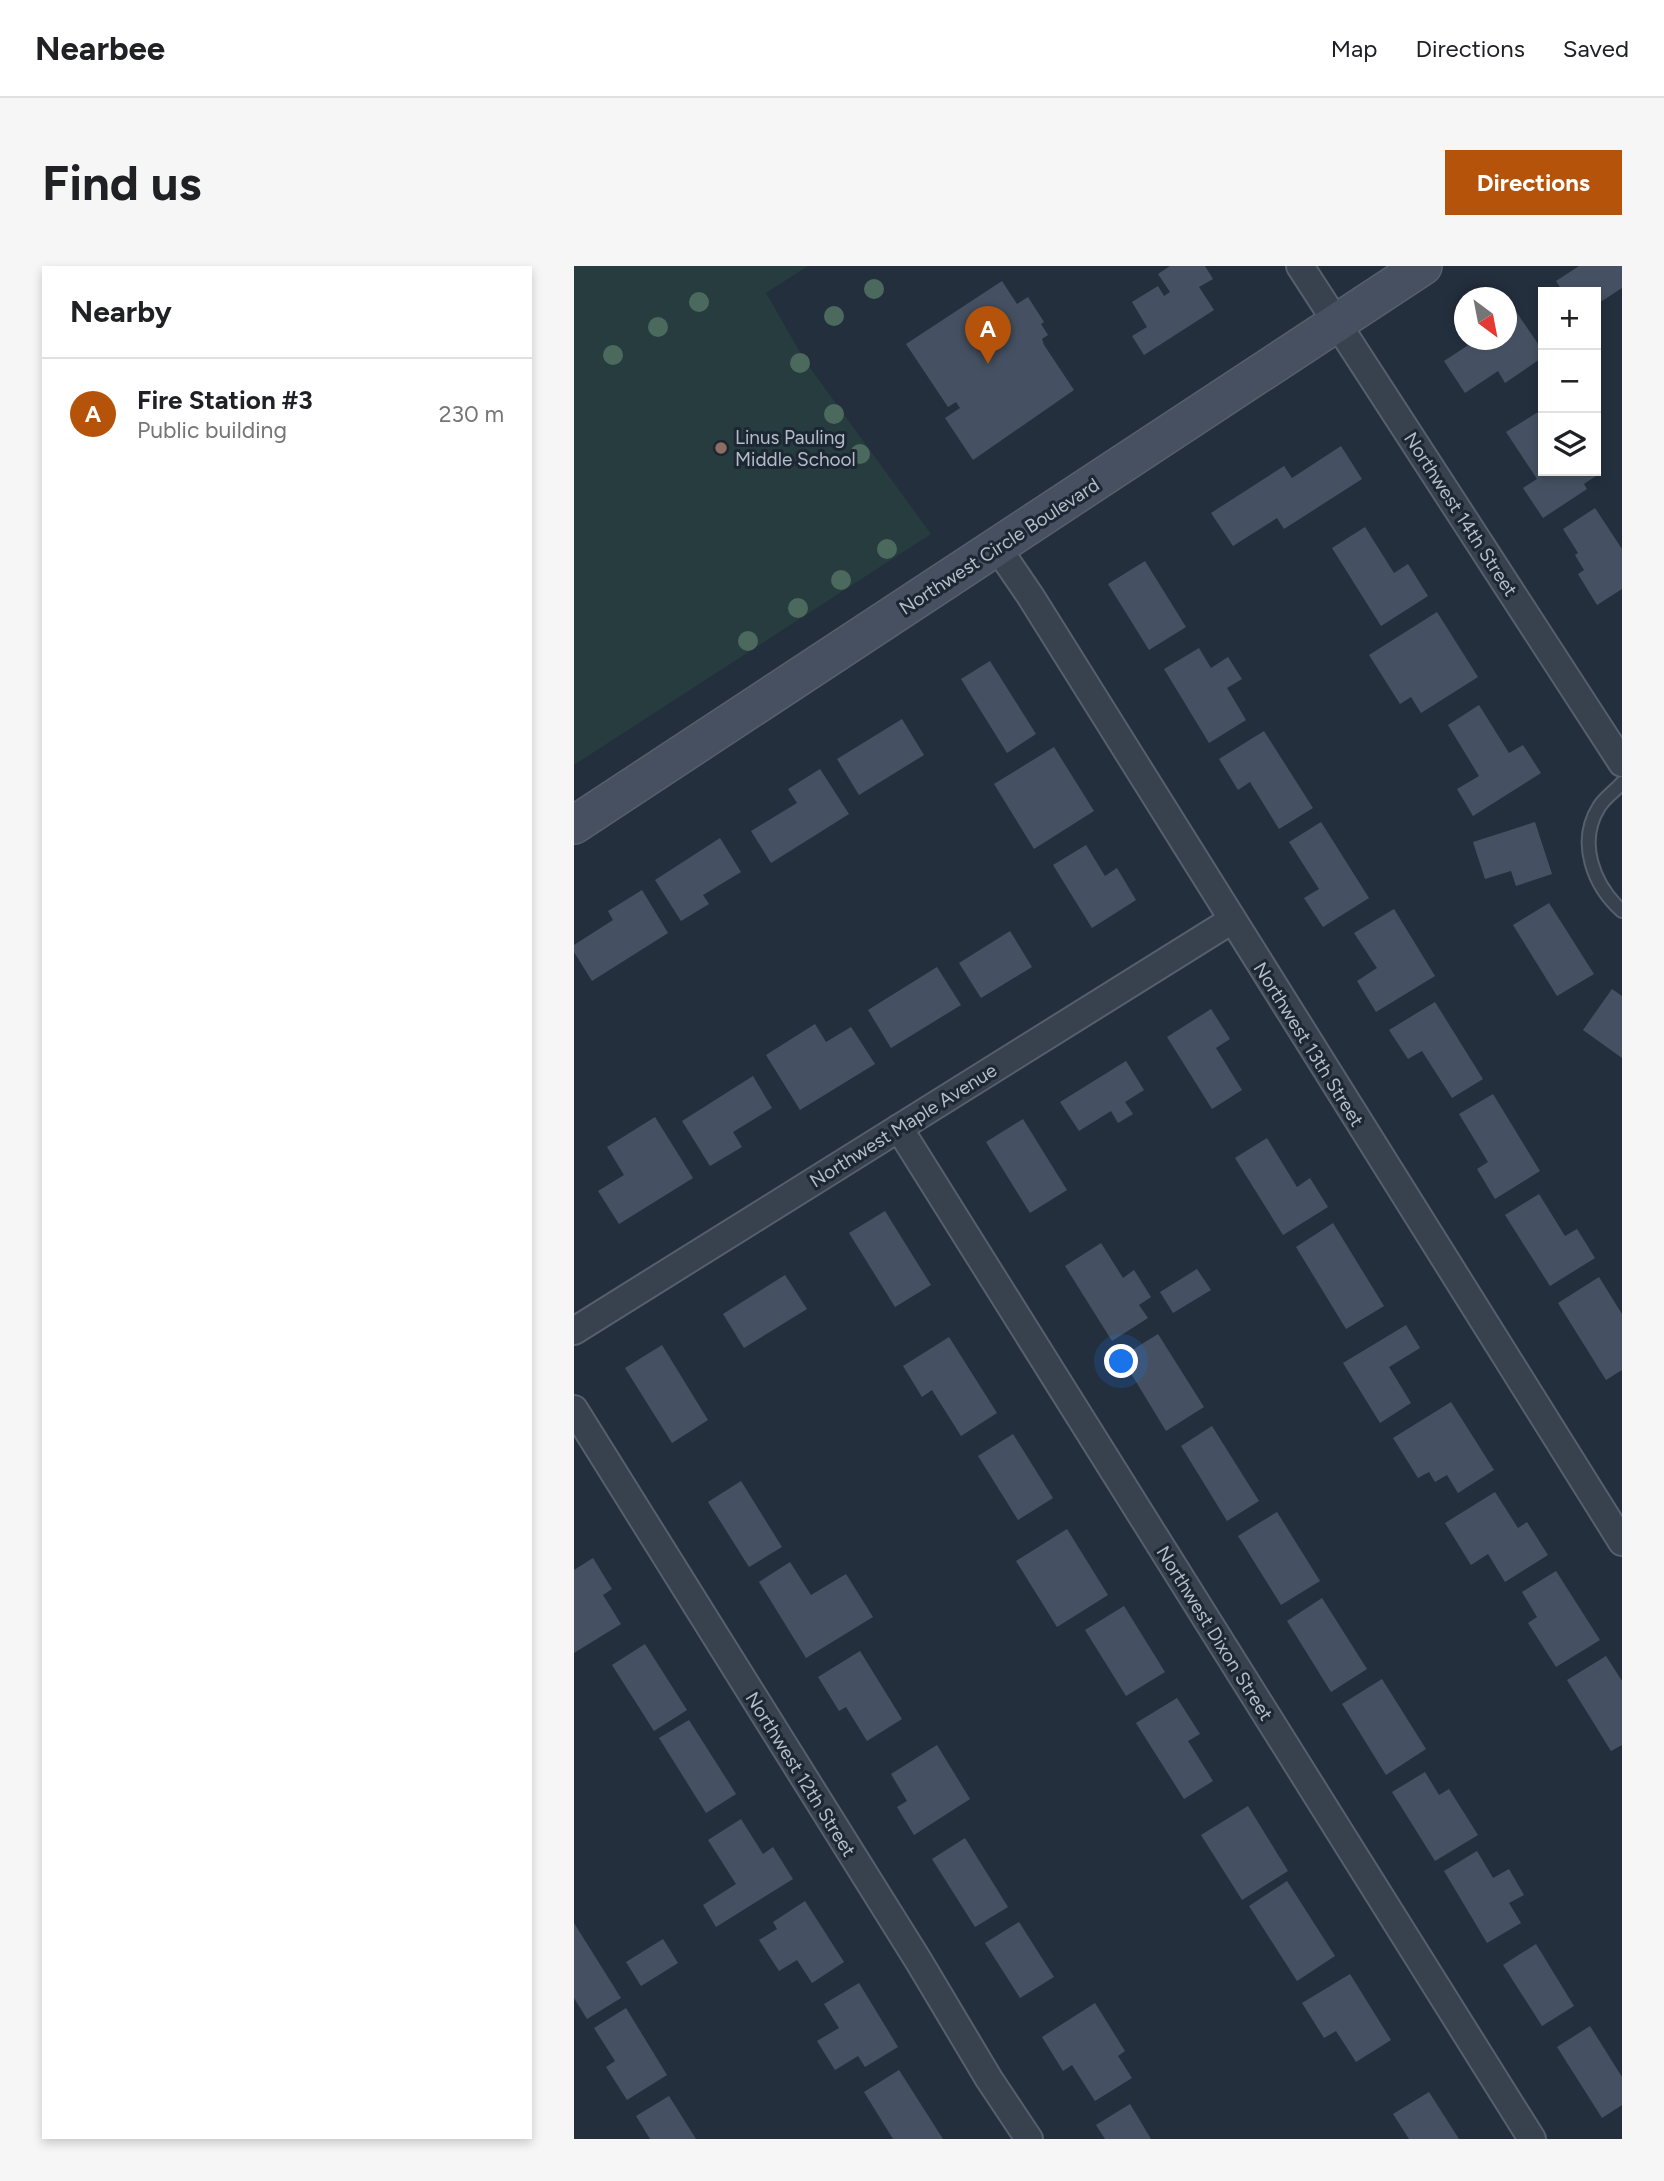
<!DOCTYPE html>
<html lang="en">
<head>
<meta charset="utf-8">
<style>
	body { margin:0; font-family:Figtree,sans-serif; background:#f6f6f6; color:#202124 }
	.controls { position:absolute; right:21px; top:21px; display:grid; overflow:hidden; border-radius:0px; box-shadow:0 4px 10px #0003 }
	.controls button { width:63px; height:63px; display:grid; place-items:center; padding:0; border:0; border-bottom:2px solid #e0e0e0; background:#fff; color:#202124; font:35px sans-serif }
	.compass { position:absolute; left:880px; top:21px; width:63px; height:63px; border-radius:50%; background:#fff; box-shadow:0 4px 10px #0003; rotate:148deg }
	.you { position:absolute; left:548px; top:1096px; width:24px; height:24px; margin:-18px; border:5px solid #fff; border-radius:50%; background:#1a73e8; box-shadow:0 0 0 10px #1a73e833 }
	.badge { display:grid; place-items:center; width:46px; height:46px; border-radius:50%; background:#b45309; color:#fff; font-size:23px; font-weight:700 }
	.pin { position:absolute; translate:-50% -58px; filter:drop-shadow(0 2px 4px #0008) }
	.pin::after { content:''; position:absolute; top:37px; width:24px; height:21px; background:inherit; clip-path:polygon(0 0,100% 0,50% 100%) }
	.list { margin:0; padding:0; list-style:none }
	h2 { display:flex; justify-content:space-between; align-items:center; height:91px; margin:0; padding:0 28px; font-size:30px }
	h2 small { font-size:23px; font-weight:400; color:#757577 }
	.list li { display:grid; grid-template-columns:46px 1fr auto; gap:21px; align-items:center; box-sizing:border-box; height:112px; padding:0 28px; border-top:2px solid #e0e0e0 }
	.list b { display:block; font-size:26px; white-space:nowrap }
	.list p { margin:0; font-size:23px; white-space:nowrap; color:#757577 }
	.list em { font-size:23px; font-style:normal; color:#757577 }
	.icon { flex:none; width:38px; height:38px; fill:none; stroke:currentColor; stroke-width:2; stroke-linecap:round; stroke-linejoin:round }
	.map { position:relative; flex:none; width:1048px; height:1873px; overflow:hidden; border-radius:0px }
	header { display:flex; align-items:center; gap:42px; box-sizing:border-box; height:98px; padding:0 35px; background:#fff; border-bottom:2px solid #e0e0e0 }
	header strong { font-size:33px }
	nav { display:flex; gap:38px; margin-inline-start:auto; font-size:24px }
	.intro { display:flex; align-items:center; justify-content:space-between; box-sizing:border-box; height:168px; padding:0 42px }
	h1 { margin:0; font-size:49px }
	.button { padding:18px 32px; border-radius:0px; background:#b45309; color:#fff; font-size:24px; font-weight:700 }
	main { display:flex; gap:42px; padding:0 42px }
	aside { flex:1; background:#fff; border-radius:0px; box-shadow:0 4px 10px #0003 }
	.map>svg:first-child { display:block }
	.green { fill:#263c3f }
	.building { fill:#455162 }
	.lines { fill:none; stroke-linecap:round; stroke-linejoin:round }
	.lane-casing { stroke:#565f6c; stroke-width:16 }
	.street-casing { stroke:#565f6c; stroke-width:30 }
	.secondary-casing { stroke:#565f6c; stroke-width:40 }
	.lane { stroke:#38414e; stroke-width:12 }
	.street { stroke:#38414e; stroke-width:26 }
	.secondary { stroke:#465061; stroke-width:37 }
	.tree { fill:#4b6a5d }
	.education-dot { fill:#8d6e63; stroke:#1d2633; stroke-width:2.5 }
	.labels { text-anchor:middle; stroke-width:6; stroke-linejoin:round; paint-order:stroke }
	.poi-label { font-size:19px; fill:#b4bcc9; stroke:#1d2633; text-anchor:start }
	.street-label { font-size:19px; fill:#b4bcc9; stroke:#1d2633 }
</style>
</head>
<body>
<header>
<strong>Nearbee</strong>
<nav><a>Map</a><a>Directions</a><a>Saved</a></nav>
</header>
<div class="intro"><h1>Find us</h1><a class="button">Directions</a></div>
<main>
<aside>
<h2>Nearby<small></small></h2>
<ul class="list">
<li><span class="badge">A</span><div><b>Fire Station #3</b><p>Public building</p></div><em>230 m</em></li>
</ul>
</aside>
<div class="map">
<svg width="1048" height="1873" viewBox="0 0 1048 1873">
	<rect width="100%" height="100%" fill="#242f3e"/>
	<!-- green -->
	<path class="green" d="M0,0H234L192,27L231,95L357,268L0,499Z"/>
	<!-- building -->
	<g class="building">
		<path d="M596,0H631L639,13L625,21L640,44L570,89L558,70L573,61L558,36L584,20L590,30L596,26L584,8Z"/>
		<path d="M1005,0H1048V22L1022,39V26H989L982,15Z"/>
		<path d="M428,15L443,38L454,31L470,56L467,58L474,69L468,73L470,79L500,124L399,194L371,152L386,142L382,136L374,141L332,78Z"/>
		<path d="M943,47L969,85V91L931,117L924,105L891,127L870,95L896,78L892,74H932V54Z"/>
		<path d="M964,146L969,155V205H1018L1022,210L1010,218L1013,223L969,252L949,222L963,213L932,166Z"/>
		<path d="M767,180L788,213L710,263L703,252L659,280L637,247L710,200L718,212Z"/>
		<path d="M1021,242L1048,283V323L1023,339L1004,308L1010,304L1001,289L1004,287L989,263Z"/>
		<path d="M791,261L820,307L834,298L854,330L807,360L758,282Z"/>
		<path d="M571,295L612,361L575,384L534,318Z"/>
		<path d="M863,346L904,411L847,447L837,431L826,438L795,389Z"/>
		<path d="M625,382L637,402L654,391L668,413L653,422L672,454L635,477L590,403Z"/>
		<path d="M416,395L462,468L433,487L387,413Z"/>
		<path d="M905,439L935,487L949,479L967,507L899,550L883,523L905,510L874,459Z"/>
		<path d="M328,453L350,489L285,529L263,493Z"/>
		<path d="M690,465L739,542L705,563L676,516L664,524L645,493Z"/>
		<path d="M480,481L520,545L460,583L420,518Z"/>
		<path d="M246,503L275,548L197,597L177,565L223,537L214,523Z"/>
		<path d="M747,556L795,632L749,661L730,632L745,623L715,576Z"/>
		<path d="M961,556L978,608L942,620L937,605L911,613L899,576Z"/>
		<path d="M146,572L167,606L129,629L135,638L107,655L81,614Z"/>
		<path d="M512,579L531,610L543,602L562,634L518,662L479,599Z"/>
		<path d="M68,624L94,667L18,715L0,686V679L39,654L34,645Z"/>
		<path d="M975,637L1020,708L983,730L939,659Z"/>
		<path d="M820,643L861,710L802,746L783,715L803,702L780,667Z"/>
		<path d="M436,665L458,701L407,732L385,697Z"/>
		<path d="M363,701L387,739L317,782L294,744Z"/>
		<path d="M1038,723L1048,730V792L1009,764Z"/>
		<path d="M861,736L909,813L878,832L848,785L834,793L815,764Z"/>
		<path d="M637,743L656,773L642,782L668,824L638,843L593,771Z"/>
		<path d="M241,758L252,776L277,761L301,798L226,844L192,789Z"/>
		<path d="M552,795L570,824L551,836L559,848L544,857L537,845L505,865L486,836Z"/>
		<path d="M179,810L198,842L159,866L168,881L136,900L108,855Z"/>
		<path d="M919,828L966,905L921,933L903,903L914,896L885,848Z"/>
		<path d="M81,851L119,912L45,958L24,925L50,909L33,881Z"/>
		<path d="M449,853L493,924L456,947L412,876Z"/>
		<path d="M693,872L723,921L736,912L754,941L709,969L661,892Z"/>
		<path d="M965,928L991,970L1003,963L1021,992L976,1020L931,949Z"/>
		<path d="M311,945L357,1019L321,1041L275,967Z"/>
		<path d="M759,957L810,1040L772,1063L722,981Z"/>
		<path d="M527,977L549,1012L560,1004L577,1031L565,1039L574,1052L538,1075L491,1000Z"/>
		<path d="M623,1003L637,1024L599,1047L586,1026Z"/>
		<path d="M211,1009L233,1043L170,1082L149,1048Z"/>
		<path d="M1025,1011L1048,1048V1104L1032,1114L984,1037Z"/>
		<path d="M832,1059L846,1082L815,1101L837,1137L806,1157L769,1097Z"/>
		<path d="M584,1068L630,1141L592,1165L547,1091Z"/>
		<path d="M375,1071L423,1147L387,1170L358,1124L348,1131L329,1100Z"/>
		<path d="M88,1079L134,1154L98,1177L51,1102Z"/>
		<path d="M877,1136L920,1204L884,1227L873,1209L861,1216L855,1206L844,1212L819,1172Z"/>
		<path d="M638,1160L685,1235L653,1255L607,1180Z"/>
		<path d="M439,1168L479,1232L444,1254L404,1190Z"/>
		<path d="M167,1215L208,1281L175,1301L134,1236Z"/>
		<path d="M921,1226L944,1262L953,1256L974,1289L931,1316L914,1288L897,1299L871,1257Z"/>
		<path d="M703,1246L746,1315L707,1339L664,1270Z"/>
		<path d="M493,1263L534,1329L483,1361L442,1295Z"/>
		<path d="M19,1292L38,1323L29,1329L47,1358L0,1387V1304Z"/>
		<path d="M216,1296L237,1329L272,1308L299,1351L232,1392L185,1316Z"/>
		<path d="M982,1305L1026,1374L982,1401L954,1357L963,1351L948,1326Z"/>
		<path d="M748,1332L793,1403L757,1426L713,1355Z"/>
		<path d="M550,1340L591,1406L552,1430L511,1364Z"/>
		<path d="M71,1378L113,1444L80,1465L38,1399Z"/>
		<path d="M286,1385L328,1453L293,1475L272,1441L265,1445L244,1411Z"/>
		<path d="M1032,1390L1048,1415V1479L1037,1485L993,1414Z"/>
		<path d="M808,1413L852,1483L812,1509L768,1438Z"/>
		<path d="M603,1432L626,1468L614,1475L639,1515L610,1533L562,1457Z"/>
		<path d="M115,1454L162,1528L132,1547L85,1472Z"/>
		<path d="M363,1479L396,1533L340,1569L323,1541L333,1535L317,1508Z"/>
		<path d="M851,1506L865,1529L875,1523L904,1569L861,1595L818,1526Z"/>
		<path d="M674,1540L714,1605L668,1634L627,1569Z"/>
		<path d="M167,1553L189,1588L199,1581L219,1613L142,1661L129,1639L162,1618L134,1574Z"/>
		<path d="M391,1572L434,1641L401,1661L358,1593Z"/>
		<path d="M903,1585L919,1612L935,1603L950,1629L935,1637L947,1657L913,1677L870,1605Z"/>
		<path d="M713,1615L761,1690L723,1715L675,1640Z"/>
		<path d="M231,1635L270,1696L238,1717L223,1694L205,1705L185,1674L203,1663L199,1656Z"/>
		<path d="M445,1656L480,1711L446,1732L411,1677Z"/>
		<path d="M0,1657L47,1732L13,1753L0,1732Z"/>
		<path d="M89,1673L104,1697L67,1720L52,1696Z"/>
		<path d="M962,1678L1000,1740L968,1760L929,1699Z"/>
		<path d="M776,1708L817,1774L782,1796L762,1765L750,1772L728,1737Z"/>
		<path d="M285,1717L324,1781L291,1801L284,1790L261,1804L243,1775L265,1762L250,1738Z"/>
		<path d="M521,1737L551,1785L544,1790L558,1812L521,1835L498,1799L489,1805L468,1771Z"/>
		<path d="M52,1742L93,1809L53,1834L32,1801L41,1795L20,1762Z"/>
		<path d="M1016,1760L1048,1811V1839L1028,1852L983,1781Z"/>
		<path d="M325,1804L369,1873H319L290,1826Z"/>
		<path d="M855,1826L885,1873H835L819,1848Z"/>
		<path d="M95,1830L122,1873H76L62,1850Z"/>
		<path d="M556,1838L577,1873H531L522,1859Z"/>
	</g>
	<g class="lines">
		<defs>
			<path id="lane" d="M1048,517C1041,525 1030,532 1025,541C1003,576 1019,619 1048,645"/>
			<g id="street">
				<path d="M726,0L1048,497"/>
				<path d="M423,281L457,331L1048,1276"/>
				<path d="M325,862L958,1873"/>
				<path d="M0,1065L658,654"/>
				<path d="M0,1143L344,1694L415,1813L455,1873"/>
			</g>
			<path id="secondary" d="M0,559L849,0"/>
		</defs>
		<!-- lane casing -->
		<use href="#lane" class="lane-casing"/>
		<!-- street casing -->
		<use href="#street" class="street-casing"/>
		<!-- secondary casing -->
		<use href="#secondary" class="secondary-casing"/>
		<!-- lane -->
		<use href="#lane" class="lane"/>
		<!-- street -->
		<use href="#street" class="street"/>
		<!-- secondary -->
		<use href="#secondary" class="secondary"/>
	</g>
	<!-- trees -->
	<g class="tree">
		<circle cx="300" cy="23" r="10"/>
		<circle cx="125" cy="36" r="10"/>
		<circle cx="260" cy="50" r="10"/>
		<circle cx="84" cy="61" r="10"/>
		<circle cx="39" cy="89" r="10"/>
		<circle cx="226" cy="97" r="10"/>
		<circle cx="260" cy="148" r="10"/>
		<circle cx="286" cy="188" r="10"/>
		<circle cx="313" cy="283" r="10"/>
		<circle cx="267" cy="314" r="10"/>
		<circle cx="224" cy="342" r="10"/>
		<circle cx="174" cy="375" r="10"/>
	</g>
	<!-- markers -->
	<circle class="education-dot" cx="147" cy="182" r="7"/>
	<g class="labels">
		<!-- poi labels -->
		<g class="poi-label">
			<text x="161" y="178">Linus Pauling<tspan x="161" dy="22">Middle School</tspan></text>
		</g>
		<!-- street labels -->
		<g class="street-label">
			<text transform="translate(887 248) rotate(57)" y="7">Northwest 14th Street</text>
			<text transform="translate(425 280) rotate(-33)" y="7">Northwest Circle Boulevard</text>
			<text transform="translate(735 778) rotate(58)" y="7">Northwest 13th Street</text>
			<text transform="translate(329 859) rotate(-32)" y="7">Northwest Maple Avenue</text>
			<text transform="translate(641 1367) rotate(58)" y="7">Northwest Dixon Street</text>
			<text transform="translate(227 1508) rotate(58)" y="7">Northwest 12th Street</text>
		</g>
	</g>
</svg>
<div class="controls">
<button>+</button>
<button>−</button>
<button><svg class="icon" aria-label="layers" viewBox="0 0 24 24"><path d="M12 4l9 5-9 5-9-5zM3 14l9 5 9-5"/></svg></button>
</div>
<svg class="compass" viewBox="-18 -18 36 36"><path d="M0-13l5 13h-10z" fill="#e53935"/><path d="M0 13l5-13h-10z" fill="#757577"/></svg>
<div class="you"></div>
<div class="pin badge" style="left:414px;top:98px">A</div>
</div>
</main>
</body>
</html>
